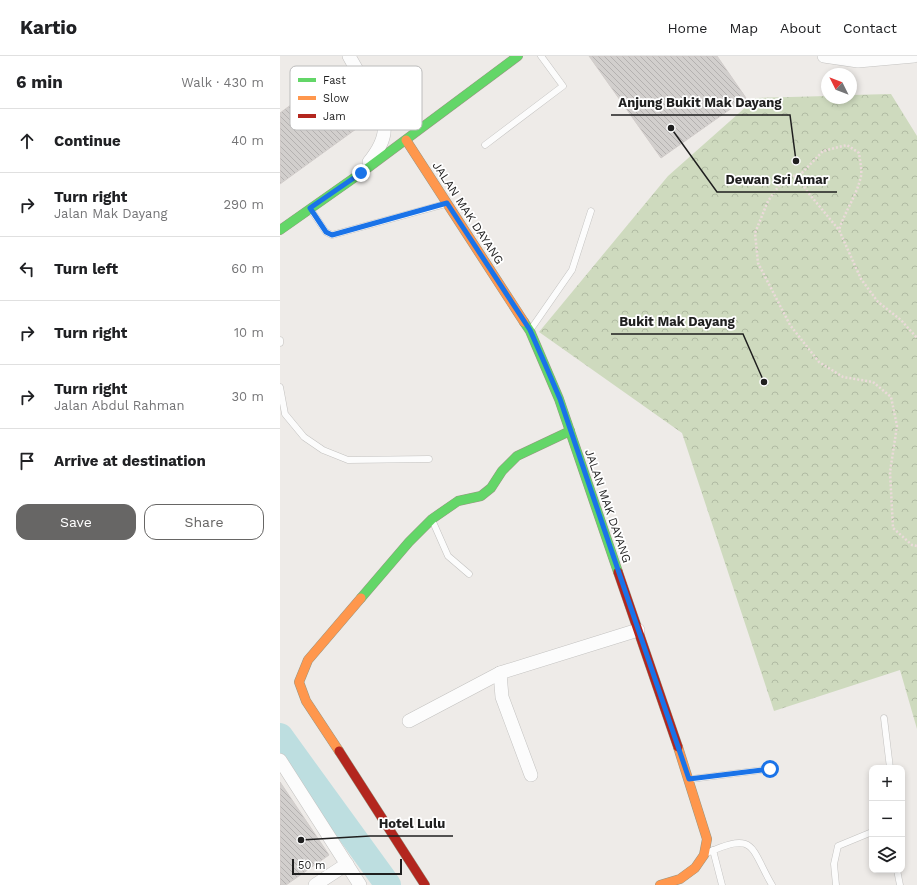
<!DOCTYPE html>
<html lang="en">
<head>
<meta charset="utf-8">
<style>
	body { margin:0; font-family:"Work Sans",sans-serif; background:#f6f6f6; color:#202124 }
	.controls { position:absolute; right:12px; bottom:12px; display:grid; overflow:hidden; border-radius:8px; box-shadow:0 2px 6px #0003 }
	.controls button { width:36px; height:36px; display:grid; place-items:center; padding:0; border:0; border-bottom:1px solid #e0e0e0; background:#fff; color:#202124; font:20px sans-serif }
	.compass { position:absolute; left:541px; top:12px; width:36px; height:36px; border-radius:50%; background:#fff; box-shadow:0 2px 6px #0003; rotate:312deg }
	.scale { position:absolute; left:12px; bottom:10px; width:110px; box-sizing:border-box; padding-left:4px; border:2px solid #1f1f1f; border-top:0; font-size:11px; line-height:14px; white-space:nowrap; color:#1f1f1f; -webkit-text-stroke:3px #fff; paint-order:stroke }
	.stop { position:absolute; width:12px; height:12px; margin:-9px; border:3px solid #1a73e8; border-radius:50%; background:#fff }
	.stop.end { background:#1a73e8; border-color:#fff; box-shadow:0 1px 4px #0008 }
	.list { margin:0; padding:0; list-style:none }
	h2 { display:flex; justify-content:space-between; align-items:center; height:52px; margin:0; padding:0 16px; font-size:17px }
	h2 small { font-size:13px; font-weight:400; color:#757577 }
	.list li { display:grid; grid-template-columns:26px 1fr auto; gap:12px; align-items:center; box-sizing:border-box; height:64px; padding:0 16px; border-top:1px solid #e0e0e0 }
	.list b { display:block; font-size:15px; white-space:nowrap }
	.list p { margin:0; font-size:13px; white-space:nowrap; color:#757577 }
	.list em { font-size:13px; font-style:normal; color:#757577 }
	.actions { display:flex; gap:8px; padding:12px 16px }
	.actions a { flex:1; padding:9px 0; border:1px solid #676665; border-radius:12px; text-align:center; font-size:14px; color:#676665 }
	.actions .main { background:#676665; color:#fff }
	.icon { flex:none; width:22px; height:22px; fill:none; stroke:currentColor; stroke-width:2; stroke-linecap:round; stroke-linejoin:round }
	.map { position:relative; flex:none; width:637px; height:829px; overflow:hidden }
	header { display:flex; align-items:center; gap:24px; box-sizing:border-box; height:56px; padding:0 20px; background:#fff; border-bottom:1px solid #e0e0e0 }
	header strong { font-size:19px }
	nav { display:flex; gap:22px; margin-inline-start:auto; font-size:14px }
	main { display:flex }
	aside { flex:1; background:#fff }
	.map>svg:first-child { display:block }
	.forest { fill:url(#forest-crowns) }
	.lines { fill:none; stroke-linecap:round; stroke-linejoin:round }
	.river { stroke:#bddee0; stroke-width:26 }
	.building { fill:url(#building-back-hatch); stroke:#d1ccca }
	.lane-casing { stroke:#c3c2c0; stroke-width:7 }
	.street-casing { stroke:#c3c2c0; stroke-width:14 }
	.fast-casing { stroke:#989581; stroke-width:10 }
	.slow-casing { stroke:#989581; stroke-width:10 }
	.jam-casing { stroke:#989581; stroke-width:10 }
	.path { stroke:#ebdada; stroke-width:2.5; stroke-dasharray:2 2; stroke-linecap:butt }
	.lane { stroke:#fcfcfc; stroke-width:6 }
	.street { stroke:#fcfcfc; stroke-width:13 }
	.fast { stroke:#63d668; stroke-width:9 }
	.slow { stroke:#ff974d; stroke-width:9 }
	.jam { stroke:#b3261e; stroke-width:9 }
	.route { stroke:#1a73e8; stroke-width:5 }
	.labels { text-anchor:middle; stroke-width:3.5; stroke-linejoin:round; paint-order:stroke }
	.street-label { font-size:12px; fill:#1f1f1f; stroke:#fff }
	.key { fill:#fff; stroke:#bcbcbc; stroke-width:1 }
	.key-label { font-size:11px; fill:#1f1f1f }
	.leader { fill:none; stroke:#1f1f1f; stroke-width:1.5 }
	.callout-dot { fill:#1f1f1f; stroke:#fff; stroke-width:1.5 }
	.callout-label { font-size:13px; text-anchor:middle; font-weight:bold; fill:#1f1f1f; stroke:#fff; stroke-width:3.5; stroke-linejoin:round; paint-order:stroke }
</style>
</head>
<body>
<header>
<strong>Kartio</strong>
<nav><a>Home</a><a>Map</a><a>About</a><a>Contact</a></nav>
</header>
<main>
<aside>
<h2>6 min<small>Walk · 430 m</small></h2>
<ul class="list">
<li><svg class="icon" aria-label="ahead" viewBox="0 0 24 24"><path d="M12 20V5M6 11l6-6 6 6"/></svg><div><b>Continue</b></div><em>40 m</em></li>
<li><svg class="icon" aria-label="right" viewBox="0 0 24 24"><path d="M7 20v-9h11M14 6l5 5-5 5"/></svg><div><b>Turn right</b><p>Jalan Mak Dayang</p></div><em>290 m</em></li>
<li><svg class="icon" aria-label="left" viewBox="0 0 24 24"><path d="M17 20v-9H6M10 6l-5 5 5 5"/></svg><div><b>Turn left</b></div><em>60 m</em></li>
<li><svg class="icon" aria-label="right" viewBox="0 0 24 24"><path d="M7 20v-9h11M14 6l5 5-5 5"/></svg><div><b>Turn right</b></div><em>10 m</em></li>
<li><svg class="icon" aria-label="right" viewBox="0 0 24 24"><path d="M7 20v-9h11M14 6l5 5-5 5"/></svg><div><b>Turn right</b><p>Jalan Abdul Rahman</p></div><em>30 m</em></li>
<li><svg class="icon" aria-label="arrive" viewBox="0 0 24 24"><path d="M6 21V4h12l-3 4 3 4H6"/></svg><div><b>Arrive at destination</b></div></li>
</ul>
<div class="actions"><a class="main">Save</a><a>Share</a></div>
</aside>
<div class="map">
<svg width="637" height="829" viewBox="0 0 637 829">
	<defs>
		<pattern id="forest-crowns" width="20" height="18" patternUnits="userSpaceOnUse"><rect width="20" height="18" fill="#cedabe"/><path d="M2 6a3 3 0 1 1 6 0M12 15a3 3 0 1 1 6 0" fill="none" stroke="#b0bba3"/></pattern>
		<pattern id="building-back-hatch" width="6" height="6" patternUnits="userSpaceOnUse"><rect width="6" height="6" fill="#d2cfcd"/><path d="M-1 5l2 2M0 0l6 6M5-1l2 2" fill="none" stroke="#b4b1b0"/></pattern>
	</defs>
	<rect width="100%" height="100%" fill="#eeebe8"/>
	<!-- forest -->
	<path class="forest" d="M611,38L637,80V673L620,614L494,655L402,377L259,276L388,120L476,42L547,40V42H571V39Z"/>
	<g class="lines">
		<!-- river -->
		<path class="river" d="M0,680L108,829"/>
	</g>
	<!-- building -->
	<g class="building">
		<path d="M309,0H437L466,42L381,102Z"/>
		<path d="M54,17L81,54L76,73L0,128V57Z"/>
		<path d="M0,726L49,799L6,829H0Z"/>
	</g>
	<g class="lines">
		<defs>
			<g id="lane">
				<path d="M205,89L283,30L261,0"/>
				<path d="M31,154L46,176L52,179L165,148"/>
				<path d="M251,273L292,214L311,155"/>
				<path d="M0,284V287"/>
				<path d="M0,331L5,358L24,381L43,394L68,404L149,403"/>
				<path d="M153,466L168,500L189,518"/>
				<path d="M604,662L610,712"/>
				<path d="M411,723L490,713"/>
				<path d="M433,794L442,829"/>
				<path d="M427,797C476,775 470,791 492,829"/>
				<path d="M617,814L620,829"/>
				<path d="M556,829L554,808L558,790L592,776"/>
			</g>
			<g id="street">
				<path d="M69,0C79,19 100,49 104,69C106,83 97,96 89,106"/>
				<path d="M544,0L578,5L634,0"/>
				<path d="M129,665L220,617"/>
				<path d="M0,704L80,829"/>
				<path d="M251,719L222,641L220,617L358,574"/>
				<path d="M35,829L67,808"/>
			</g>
			<g id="fast">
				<path d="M0,174L81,117L238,0"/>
				<path d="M244,266L250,275L279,343L338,516"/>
				<path d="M81,542L129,486L152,463L178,445L201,440L211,432L222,415L237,400L290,375"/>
			</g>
			<g id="slow">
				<path d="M126,84L244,266"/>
				<path d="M59,695L26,645L19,626L28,604L81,542"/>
				<path d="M380,829L400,823L415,812L424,799L427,783L398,691"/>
			</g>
			<g id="jam">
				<path d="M338,516L398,691"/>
				<path d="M59,695L145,829"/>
			</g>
		</defs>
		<!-- lane casing -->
		<use href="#lane" class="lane-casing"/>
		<!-- street casing -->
		<use href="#street" class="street-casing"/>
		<!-- fast casing -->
		<use href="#fast" class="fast-casing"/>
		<!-- slow casing -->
		<use href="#slow" class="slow-casing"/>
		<!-- jam casing -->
		<use href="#jam" class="jam-casing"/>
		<!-- path -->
		<g class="path">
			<path d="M519,120H506L488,145L475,177L478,207L510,269L539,306L563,321L593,326L611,341L617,370L610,416L613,472L632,489L637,490"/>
			<path d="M519,120L526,134L559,174L581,223L598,246L621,264L637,282"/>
			<path d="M519,120L543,95L567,89L579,97C580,105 582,113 581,120C577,139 565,155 559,174"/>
		</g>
		<!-- lane -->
		<use href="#lane" class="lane"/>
		<!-- street -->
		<use href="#street" class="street"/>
		<!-- fast -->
		<use href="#fast" class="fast"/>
		<!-- slow -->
		<use href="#slow" class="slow"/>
		<!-- jam -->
		<use href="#jam" class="jam"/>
	</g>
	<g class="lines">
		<!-- route -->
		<path class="route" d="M81,117L30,152L46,176L52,179L167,147L250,274L265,308L280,343L409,723L490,713"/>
	</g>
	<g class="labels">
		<!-- street labels -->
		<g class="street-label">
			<text transform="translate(188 157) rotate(57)" y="4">JALAN MAK DAYANG</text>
			<text transform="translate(328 450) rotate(71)" y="4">JALAN MAK DAYANG</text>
		</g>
	</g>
	<!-- legend -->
	<rect x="10" y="10" width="132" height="64" rx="6" class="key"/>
	<rect x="18" y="22" width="18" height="4" fill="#63d668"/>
	<rect x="18" y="40" width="18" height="4" fill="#ff974d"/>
	<rect x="18" y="58" width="18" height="4" fill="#b3261e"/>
	<g class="key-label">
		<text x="43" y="28">Fast</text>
		<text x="43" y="46">Slow</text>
		<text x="43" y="64">Jam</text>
	</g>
	<!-- callouts -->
	<path class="leader" d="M516 105L510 59H331M391 72L437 136H557M484 326L463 278H331M21 784L90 780H173"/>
	<g class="callout-dot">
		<circle cx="516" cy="105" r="4"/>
		<circle cx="391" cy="72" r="4"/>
		<circle cx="484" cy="326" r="4"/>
		<circle cx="21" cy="784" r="4"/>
	</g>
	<g class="callout-label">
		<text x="420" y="51">Anjung Bukit Mak Dayang</text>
		<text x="497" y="128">Dewan Sri Amar</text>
		<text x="397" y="270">Bukit Mak Dayang</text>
		<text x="132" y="772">Hotel Lulu</text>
	</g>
</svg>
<div class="controls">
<button>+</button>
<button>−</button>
<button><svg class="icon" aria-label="layers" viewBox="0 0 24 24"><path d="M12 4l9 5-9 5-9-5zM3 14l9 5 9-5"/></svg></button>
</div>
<svg class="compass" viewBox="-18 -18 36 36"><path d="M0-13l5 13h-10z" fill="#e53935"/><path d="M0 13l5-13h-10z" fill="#757577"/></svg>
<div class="scale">50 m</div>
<div class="stop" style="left:490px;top:713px"></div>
<div class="stop end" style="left:81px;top:117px"></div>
</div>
</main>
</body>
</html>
